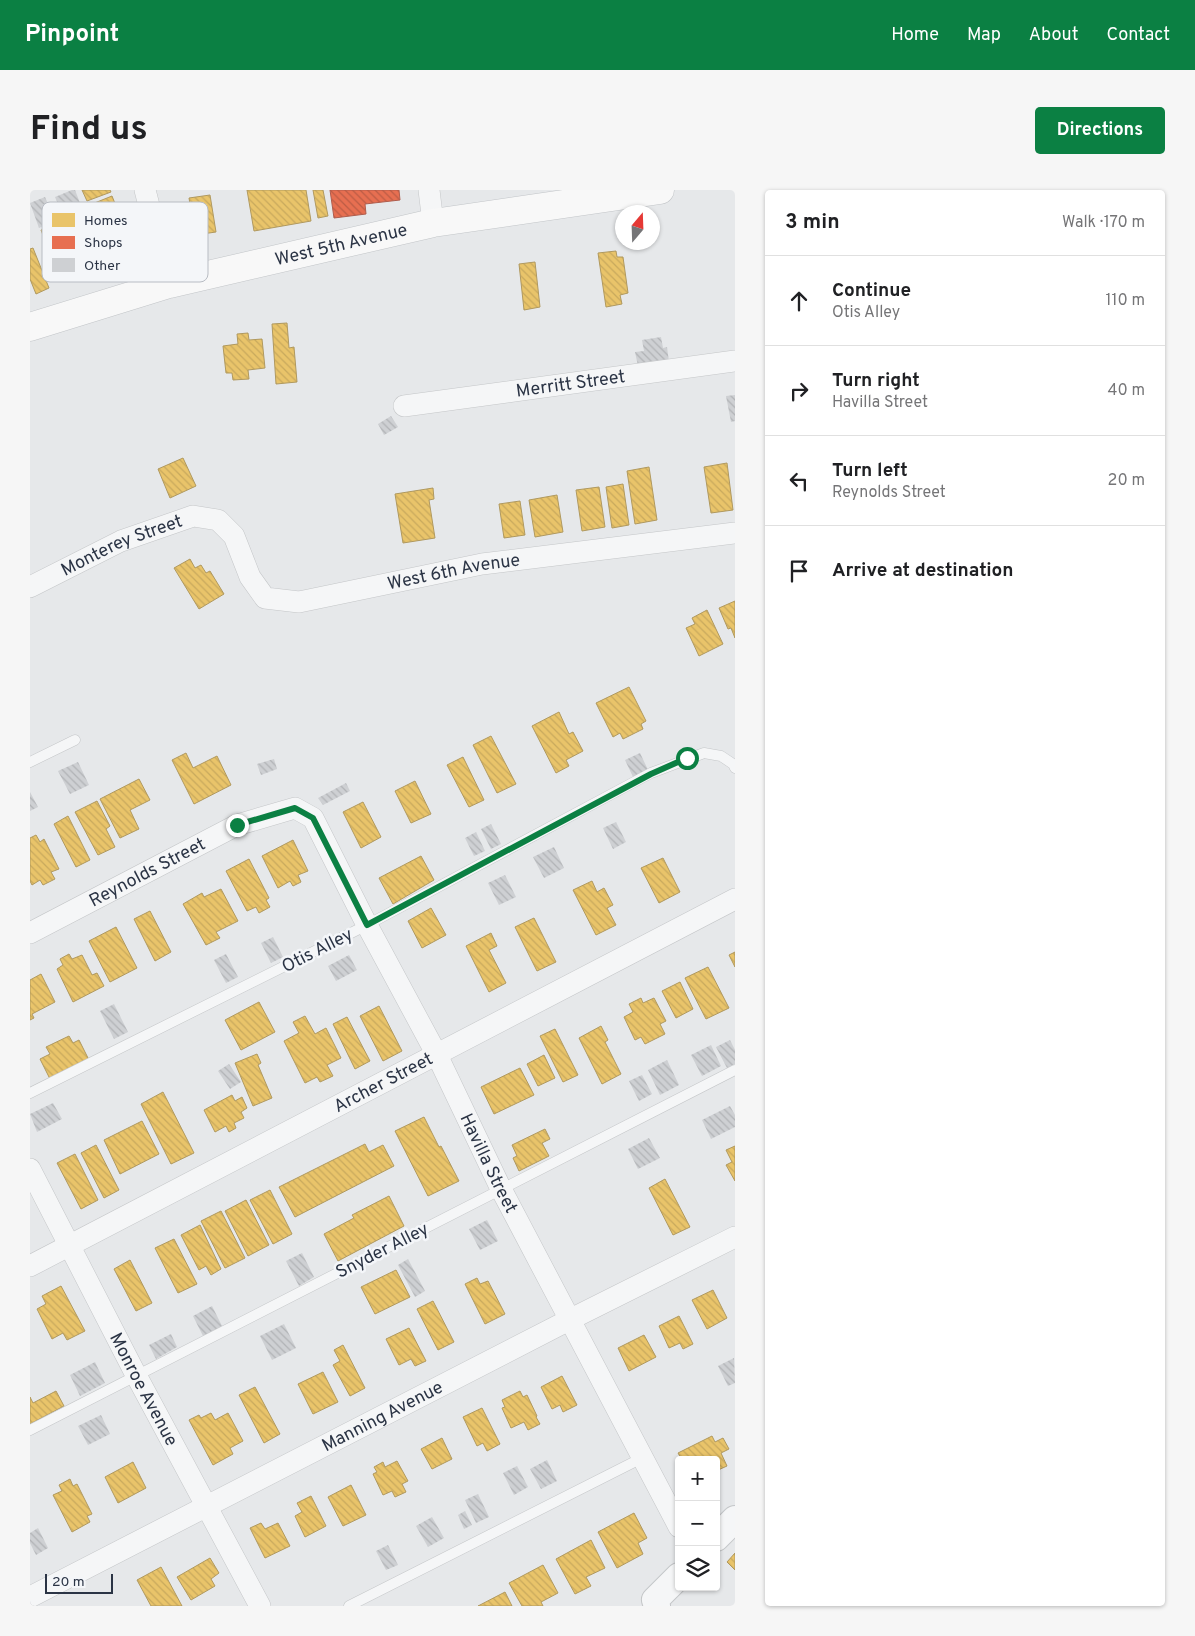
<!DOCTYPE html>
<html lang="en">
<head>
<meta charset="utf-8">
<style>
	body { margin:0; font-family:Overpass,sans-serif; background:#f6f6f6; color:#202124 }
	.controls { position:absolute; right:15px; bottom:15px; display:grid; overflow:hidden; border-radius:5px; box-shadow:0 1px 4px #0004 }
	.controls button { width:45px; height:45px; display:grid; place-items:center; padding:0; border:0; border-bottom:1px solid #e0e0e0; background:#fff; color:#202124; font:25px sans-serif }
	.compass { position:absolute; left:585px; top:15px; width:45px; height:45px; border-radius:50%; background:#fff; box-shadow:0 1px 4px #0004; rotate:19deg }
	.scale { position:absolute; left:15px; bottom:12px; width:68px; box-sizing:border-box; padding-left:5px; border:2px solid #2b3445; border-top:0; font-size:14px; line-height:18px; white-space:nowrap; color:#2b3445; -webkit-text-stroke:4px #f4f6f9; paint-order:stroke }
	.stop { position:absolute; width:15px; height:15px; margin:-11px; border:4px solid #0b8043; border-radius:50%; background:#fff }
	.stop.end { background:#0b8043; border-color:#fff; box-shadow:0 1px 5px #0008 }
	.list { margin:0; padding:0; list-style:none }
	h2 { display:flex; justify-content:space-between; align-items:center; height:65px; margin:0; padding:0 20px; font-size:21px }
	h2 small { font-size:16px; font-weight:400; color:#757577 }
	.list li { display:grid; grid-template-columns:32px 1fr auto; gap:15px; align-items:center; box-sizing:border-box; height:90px; padding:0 20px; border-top:1px solid #e0e0e0 }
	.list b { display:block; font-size:19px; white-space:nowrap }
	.list p { margin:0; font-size:16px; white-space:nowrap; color:#757577 }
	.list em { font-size:16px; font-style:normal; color:#757577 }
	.icon { flex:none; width:28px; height:28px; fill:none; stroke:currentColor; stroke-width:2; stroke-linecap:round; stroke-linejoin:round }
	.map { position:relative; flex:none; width:705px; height:1416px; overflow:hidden; border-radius:5px }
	header { display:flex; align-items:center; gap:30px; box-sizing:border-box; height:70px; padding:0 25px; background:#0b8043; color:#fff }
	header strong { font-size:24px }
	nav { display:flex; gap:28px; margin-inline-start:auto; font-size:18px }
	.intro { display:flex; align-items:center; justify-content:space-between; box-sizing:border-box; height:120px; padding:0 30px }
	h1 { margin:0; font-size:35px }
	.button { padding:12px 22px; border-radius:5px; background:#0b8043; color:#fff; font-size:18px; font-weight:700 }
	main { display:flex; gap:30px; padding:0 30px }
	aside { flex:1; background:#fff; border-radius:5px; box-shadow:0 1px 4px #0004 }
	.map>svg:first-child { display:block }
	.homes { fill:url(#homes-back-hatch); stroke:#b0995f }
	.shops { fill:url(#shops-back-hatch); stroke:#af5d4d }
	.building { fill:url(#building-back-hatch) }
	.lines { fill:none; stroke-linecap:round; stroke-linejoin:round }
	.service-casing { stroke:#c4c6c8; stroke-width:11 }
	.minor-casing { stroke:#c4c6c8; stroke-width:22 }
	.tertiary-casing { stroke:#c4c6c8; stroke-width:28 }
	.primary-casing { stroke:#c2c5c8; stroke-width:29 }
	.service { stroke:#f5f6f7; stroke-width:10 }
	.minor { stroke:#f5f6f7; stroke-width:21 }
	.tertiary { stroke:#f5f6f7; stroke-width:26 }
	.primary { stroke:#f8f8f8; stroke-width:28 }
	.route { stroke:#0b8043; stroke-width:6 }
	.labels { text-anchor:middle; stroke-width:5; stroke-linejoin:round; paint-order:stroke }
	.street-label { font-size:18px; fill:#2b3445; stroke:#f4f6f9 }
	.key { fill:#f4f6f9; stroke:#b8bcc3; stroke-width:1 }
	.key-label { font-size:14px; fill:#2b3445 }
</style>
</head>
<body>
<header>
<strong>Pinpoint</strong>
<nav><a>Home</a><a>Map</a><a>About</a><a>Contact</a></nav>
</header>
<div class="intro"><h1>Find us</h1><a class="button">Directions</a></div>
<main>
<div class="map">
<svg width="705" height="1416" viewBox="0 0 705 1416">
	<defs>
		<pattern id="homes-back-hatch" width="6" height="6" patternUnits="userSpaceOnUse" patternTransform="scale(1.25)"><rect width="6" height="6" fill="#e9c46a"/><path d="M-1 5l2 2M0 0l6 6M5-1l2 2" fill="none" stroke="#c8a95d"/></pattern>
		<pattern id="shops-back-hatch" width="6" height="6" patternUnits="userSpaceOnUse" patternTransform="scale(1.25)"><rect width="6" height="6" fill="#e76f51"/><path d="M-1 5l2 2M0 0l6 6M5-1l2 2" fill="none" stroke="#bb5c45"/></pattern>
		<pattern id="building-back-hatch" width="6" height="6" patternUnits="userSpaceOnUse" patternTransform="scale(1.25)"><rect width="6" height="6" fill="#ced0d3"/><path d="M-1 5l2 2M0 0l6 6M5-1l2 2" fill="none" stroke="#b1b3b6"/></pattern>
	</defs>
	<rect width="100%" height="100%" fill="#e6e8ea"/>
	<!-- homes -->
	<g class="homes">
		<path d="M52,0H80L81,2L57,11Z"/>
		<path d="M217,0H276L281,31L224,41Z"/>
		<path d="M283,0H293L298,26L288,28Z"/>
		<path d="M180,5L186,42L165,45L159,8Z"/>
		<path d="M82,6L88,21L63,31L57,16Z"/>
		<path d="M26,35L39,68L24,74L11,40Z"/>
		<path d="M3,58L19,98L6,104L0,89V59Z"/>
		<path d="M586,61L587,67H593L598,103L590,105L592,114L576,117L568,63Z"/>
		<path d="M505,72L510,117L494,120L489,74Z"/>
		<path d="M257,133L259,158L264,157L267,192L246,194L242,134Z"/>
		<path d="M218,143L219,150L232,149L235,178L218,180L219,189L203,190L202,183H196L193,156L208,154L207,144Z"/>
		<path d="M153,268L166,296L140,308L128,279Z"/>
		<path d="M697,273L703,320L681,323L674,277Z"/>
		<path d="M619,277L627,330L605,334L597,281Z"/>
		<path d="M593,294L599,335L582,338L576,297Z"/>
		<path d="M569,297L575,337L552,341L546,300Z"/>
		<path d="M403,298L404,309L399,310L405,348L373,353L365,304Z"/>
		<path d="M527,305L533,342L505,347L499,310Z"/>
		<path d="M490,311L495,345L474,348L469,314Z"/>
		<path d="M160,369L165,378L171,375L176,383L180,381L194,404L169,419L144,378Z"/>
		<path d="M705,411V448L701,438L698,439L689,418Z"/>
		<path d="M677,420L693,454L669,466L656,438L665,434L662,428Z"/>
		<path d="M599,497L616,531L611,534L613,539L593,549L590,543L583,547L566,513Z"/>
		<path d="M529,522L539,544L543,542L553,561L536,570L539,576L526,583L502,536Z"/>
		<path d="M461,546L486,594L467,603L443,555Z"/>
		<path d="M156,563L163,578L187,566L201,595L164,614L142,570Z"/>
		<path d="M433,567L454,610L439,617L417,575Z"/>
		<path d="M109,589L120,610L100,620L109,639L90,648L70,609Z"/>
		<path d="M385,591L401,624L381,633L365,601Z"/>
		<path d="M67,611L80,636L76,639L85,657L68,665L45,622Z"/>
		<path d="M333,612L351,647L331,658L313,622Z"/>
		<path d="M38,626L60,670L46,677L24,634Z"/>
		<path d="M6,645L10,652L14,649L29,679L21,682L25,689L13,695L10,690L2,695L0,691V648Z"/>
		<path d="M263,650L278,681L268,685L271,692L263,696L260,691L248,698L232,666Z"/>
		<path d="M391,666L404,690L363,714L349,688Z"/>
		<path d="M633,668L650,702L629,713L611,678Z"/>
		<path d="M219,669L239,708L236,710L240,717L229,723L226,717L217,721L196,681Z"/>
		<path d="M562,691L567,702L574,698L583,715L577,718L586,735L566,745L543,700Z"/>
		<path d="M191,699L208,731L186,742L190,748L176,755L153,714L172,703L174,707Z"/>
		<path d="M401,718L416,745L392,758L378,731Z"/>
		<path d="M120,721L141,762L125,771L104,729Z"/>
		<path d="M504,728L526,772L507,781L485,737Z"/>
		<path d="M86,737L107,778L80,792L59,751Z"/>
		<path d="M461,743L467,756L459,760L476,793L459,802L436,756Z"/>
		<path d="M705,762V777L699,765Z"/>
		<path d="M39,764L42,769L52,765L62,785L67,783L74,796L43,812L27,779L33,775L30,769Z"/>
		<path d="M678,777L699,818L676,829L655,788Z"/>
		<path d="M11,784L25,812L2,824L4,828L0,830V790Z"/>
		<path d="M650,792L663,819L646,828L632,801Z"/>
		<path d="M611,808L613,813L624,808L636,831L630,834L635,844L615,854L611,847L605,850L594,827L603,822L599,814Z"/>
		<path d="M229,812L245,842L211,860L195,830Z"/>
		<path d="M349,816L372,861L353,871L330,826Z"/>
		<path d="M275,826L285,844L296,838L311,868L297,875L303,886L290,892L287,887L275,893L254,851L269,843L263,832Z"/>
		<path d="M317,827L340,871L325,879L303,834Z"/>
		<path d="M571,836L578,850L575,852L591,884L572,894L549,848Z"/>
		<path d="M525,839L548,885L533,892L510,846Z"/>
		<path d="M39,846L43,853L49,850L59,870L20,889L10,869L20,864L16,857Z"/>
		<path d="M227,864L231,873L228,875L242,908L223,916L205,873Z"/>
		<path d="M514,865L525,888L508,896L497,874Z"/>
		<path d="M490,878L504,905L464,924L451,897Z"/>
		<path d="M133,902L164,963L141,974L111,914Z"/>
		<path d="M202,905L205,911L212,907L217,918L211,922L214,928L204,933L206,938L199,942L196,936L185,942L174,920Z"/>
		<path d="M394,927L409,957L411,956L429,991L398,1006L365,941Z"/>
		<path d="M112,931L129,964L90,984L74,950Z"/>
		<path d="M515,939L520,949L512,953L519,966L489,981L483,968L487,966L482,955Z"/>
		<path d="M335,954L339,962L353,955L364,976L265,1027L249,997Z"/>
		<path d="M66,955L89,1000L74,1008L51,963Z"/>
		<path d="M705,956V991L696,975L702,972L696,960Z"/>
		<path d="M45,964L68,1010L51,1019L27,973Z"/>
		<path d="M635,989L660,1037L643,1045L619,998Z"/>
		<path d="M240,1000L262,1044L243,1054L220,1010Z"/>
		<path d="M359,1006L374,1036L308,1071L294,1044L324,1028L322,1025Z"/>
		<path d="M216,1010L239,1055L218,1066L195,1021Z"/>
		<path d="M191,1021L215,1068L195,1078L171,1031Z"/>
		<path d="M170,1035L191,1079L181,1085L176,1076L169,1080L151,1045Z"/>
		<path d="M144,1049L167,1094L148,1103L125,1058Z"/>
		<path d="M100,1070L122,1113L106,1121L84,1079Z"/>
		<path d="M366,1080L380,1107L345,1124L331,1097Z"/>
		<path d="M447,1088L450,1094L458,1091L475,1124L455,1134L435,1094Z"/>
		<path d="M31,1096L55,1141L37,1150L33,1143L22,1149L7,1119L16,1114L12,1106Z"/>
		<path d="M683,1100L697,1128L677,1139L662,1110Z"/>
		<path d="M403,1111L424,1152L408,1160L387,1119Z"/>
		<path d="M649,1126L663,1154L653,1159L650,1153L639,1158L629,1136Z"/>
		<path d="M379,1138L396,1171L385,1176L381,1169L369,1175L356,1149Z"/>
		<path d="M614,1145L626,1167L599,1181L588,1158Z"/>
		<path d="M313,1155L335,1198L320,1206L303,1175L310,1171L304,1160Z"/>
		<path d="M293,1182L308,1212L283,1224L268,1194Z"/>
		<path d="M532,1186L547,1215L533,1222L530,1215L522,1219L511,1197Z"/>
		<path d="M225,1197L250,1244L234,1253L209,1205Z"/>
		<path d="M26,1201L34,1216L0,1234V1207L3,1213Z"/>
		<path d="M490,1201L493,1207L497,1205L507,1226L506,1227L510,1234L498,1240L494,1232L481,1238L472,1218L475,1217L472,1210Z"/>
		<path d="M452,1218L470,1254L457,1261L453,1253L447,1256L433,1227Z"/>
		<path d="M181,1223L185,1230L198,1223L213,1251L200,1258L203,1264L183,1275L159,1230L169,1225L171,1228Z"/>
		<path d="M682,1246L685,1252L693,1248L699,1259L691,1263L697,1276L686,1281V1270H652L648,1263Z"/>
		<path d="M412,1248L422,1269L402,1279L391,1259Z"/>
		<path d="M367,1271L378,1291L372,1294L376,1302L365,1307L362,1301L353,1305L343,1284L347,1282L344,1277L353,1272L355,1277Z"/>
		<path d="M103,1272L116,1298L88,1313L75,1287Z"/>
		<path d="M40,1289L43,1296L47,1294L62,1324L57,1326L60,1332L42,1342L23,1305L32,1301L29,1295Z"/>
		<path d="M321,1295L336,1325L313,1336L298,1307Z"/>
		<path d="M281,1306L296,1336L275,1347L265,1326L272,1322L267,1313Z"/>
		<path d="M604,1323L617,1348L608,1353L613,1364L587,1378L568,1342Z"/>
		<path d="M231,1333L235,1339L248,1333L260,1356L235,1368L220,1338Z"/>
		<path d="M561,1350L575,1378L556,1387L561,1396L545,1404L526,1369Z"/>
		<path d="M705,1363V1380L697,1372Z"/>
		<path d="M180,1368L189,1383L181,1389L185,1396L161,1410L147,1387Z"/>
		<path d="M513,1375L528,1403L511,1412L513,1416H492L479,1393Z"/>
		<path d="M131,1377L152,1416H121L107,1390Z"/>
		<path d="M475,1402L482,1416H448Z"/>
	</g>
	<!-- shops -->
	<path class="shops" d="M300,0H369L370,10L335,14L336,24L304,28Z"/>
	<!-- building -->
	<g class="building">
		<path d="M42,0H45L53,21L34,28L25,7Z"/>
		<path d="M15,7L25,31L9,38L0,13Z"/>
		<path d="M631,147L633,158L637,157L639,172L608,176L605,162L614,161L612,150Z"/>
		<path d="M705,205V231L701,232L696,206Z"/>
		<path d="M361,226L368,237L354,245L348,234Z"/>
		<path d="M610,563L619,582L604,589L595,570Z"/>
		<path d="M244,569L247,579L231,585L227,574Z"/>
		<path d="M48,572L59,595L40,604L28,581Z"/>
		<path d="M316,593L320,601L293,615L288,608Z"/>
		<path d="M0,602L8,617L0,621Z"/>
		<path d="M586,632L596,652L583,659L573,638Z"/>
		<path d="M461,634L471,654L461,659L451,639Z"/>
		<path d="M446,642L455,661L444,666L435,648Z"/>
		<path d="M524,657L534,678L514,688L503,667Z"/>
		<path d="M475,685L486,707L469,715L458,693Z"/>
		<path d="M243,747L253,767L241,773L231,753Z"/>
		<path d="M196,764L208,787L196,793L184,770Z"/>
		<path d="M319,765L327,780L306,791L298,776Z"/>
		<path d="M84,814L98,842L84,849L70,821Z"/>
		<path d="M700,850L705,860V874L697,878L686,857Z"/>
		<path d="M681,855L691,876L672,886L661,865Z"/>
		<path d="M637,870L649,895L630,905L618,880Z"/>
		<path d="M199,874L211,892L200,899L188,881Z"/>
		<path d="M612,885L622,904L609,911L599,891Z"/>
		<path d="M23,913L32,929L7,942L0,924Z"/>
		<path d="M700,916L705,925V937L681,949L672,930Z"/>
		<path d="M619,948L630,968L608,979L598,959Z"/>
		<path d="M457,1030L468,1051L450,1060L439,1039Z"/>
		<path d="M272,1063L284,1087L269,1096L256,1071Z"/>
		<path d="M378,1069L395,1101L385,1107L368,1075Z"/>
		<path d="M182,1116L192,1136L173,1146L163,1126Z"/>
		<path d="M254,1134L266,1158L242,1170L230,1146Z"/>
		<path d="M141,1144L147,1157L126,1169L119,1155Z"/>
		<path d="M704,1168L705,1193L698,1196L688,1176Z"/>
		<path d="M65,1172L75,1193L50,1206L40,1185Z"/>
		<path d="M71,1225L80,1244L58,1255L48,1236Z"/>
		<path d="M517,1270L527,1291L511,1299L500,1279Z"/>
		<path d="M487,1276L498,1297L484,1305L473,1283Z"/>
		<path d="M448,1304L459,1327L446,1333L435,1310Z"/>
		<path d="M435,1321L442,1335L434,1339L428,1325Z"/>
		<path d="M402,1327L414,1348L398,1357L386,1336Z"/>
		<path d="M8,1338L18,1358L6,1365L0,1353V1343Z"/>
		<path d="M358,1355L368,1375L356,1380L346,1361Z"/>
	</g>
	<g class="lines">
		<defs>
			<g id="service">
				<path d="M0,572L45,550"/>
				<path d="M0,903L337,735L621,583L674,563L691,566L703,574L705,578"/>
				<path d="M0,1240L705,880"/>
				<path d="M319,1416L612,1268"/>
			</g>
			<g id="minor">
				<path d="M115,0L139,94"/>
				<path d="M399,0L403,33"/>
				<path id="s1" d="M374,216L705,171"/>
				<path id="s2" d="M0,397L91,351L163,326L188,330L204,346L220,387L235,408L269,412L452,374L705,343"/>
				<path id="s3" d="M0,743L207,635L265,618L283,628L337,735L407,865L471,999L649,1337"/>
				<path id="s4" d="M0,979L106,1185L230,1416"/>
				<path id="s5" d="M0,1076L705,709"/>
				<path id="s6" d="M0,1407L539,1130L705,1047"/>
			</g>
			<g id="tertiary">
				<path d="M686,1348L705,1329"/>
				<path d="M627,1416L625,1410L649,1386"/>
			</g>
			<g id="primary">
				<path id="s7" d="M0,137L139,94L403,33L630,0"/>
			</g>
		</defs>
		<!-- service casing -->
		<use href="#service" class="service-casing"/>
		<!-- minor casing -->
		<use href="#minor" class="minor-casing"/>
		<!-- tertiary casing -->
		<use href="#tertiary" class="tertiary-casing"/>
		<!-- primary casing -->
		<use href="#primary" class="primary-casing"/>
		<!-- service -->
		<use href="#service" class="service"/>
		<!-- minor -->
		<use href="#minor" class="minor"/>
		<!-- tertiary -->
		<use href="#tertiary" class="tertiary"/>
		<!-- primary -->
		<use href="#primary" class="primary"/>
	</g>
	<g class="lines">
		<!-- route -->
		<path class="route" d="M207,635L265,618L283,628L337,735L621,584L657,568"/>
	</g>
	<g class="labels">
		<!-- street labels -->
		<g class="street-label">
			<text dy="6" stroke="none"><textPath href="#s7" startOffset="322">West 5th Avenue</textPath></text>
			<text dy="6" stroke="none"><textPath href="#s1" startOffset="168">Merritt Street</textPath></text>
			<text dy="6" stroke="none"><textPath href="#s2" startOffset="101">Monterey Street</textPath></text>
			<text dy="6" stroke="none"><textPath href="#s2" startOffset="488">West 6th Avenue</textPath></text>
			<text dy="6" stroke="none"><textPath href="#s3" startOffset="132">Reynolds Street</textPath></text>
			<text transform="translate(287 760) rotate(-27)" y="6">Otis Alley</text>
			<text dy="6" stroke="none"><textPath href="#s5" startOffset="398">Archer Street</textPath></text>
			<text dy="6" stroke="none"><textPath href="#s3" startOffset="702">Havilla Street</textPath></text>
			<text transform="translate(352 1060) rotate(-27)" y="6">Snyder Alley</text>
			<text dy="6" stroke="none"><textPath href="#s4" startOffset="248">Monroe Avenue</textPath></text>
			<text dy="6" stroke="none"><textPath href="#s6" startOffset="396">Manning Avenue</textPath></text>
		</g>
	</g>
	<!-- legend -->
	<rect x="12" y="12" width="166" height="80" rx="8" class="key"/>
	<rect x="22" y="23" width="23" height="14" fill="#e9c46a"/>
	<rect x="22" y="46" width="23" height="13" fill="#e76f51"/>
	<rect x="22" y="68" width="23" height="14" fill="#ced0d3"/>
	<g class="key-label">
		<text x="54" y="35">Homes</text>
		<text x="54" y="57">Shops</text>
		<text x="54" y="80">Other</text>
	</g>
</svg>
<div class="controls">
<button>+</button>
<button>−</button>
<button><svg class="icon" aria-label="layers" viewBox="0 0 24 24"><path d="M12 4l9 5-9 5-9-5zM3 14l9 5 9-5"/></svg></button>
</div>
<svg class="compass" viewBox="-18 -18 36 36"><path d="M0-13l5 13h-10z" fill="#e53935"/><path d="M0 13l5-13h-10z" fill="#757577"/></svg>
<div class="scale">20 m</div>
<div class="stop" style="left:657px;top:568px"></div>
<div class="stop end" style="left:207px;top:635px"></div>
</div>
<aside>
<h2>3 min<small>Walk · 170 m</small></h2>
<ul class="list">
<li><svg class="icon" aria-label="ahead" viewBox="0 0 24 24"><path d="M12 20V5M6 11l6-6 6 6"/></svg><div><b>Continue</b><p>Otis Alley</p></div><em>110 m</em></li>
<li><svg class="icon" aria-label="right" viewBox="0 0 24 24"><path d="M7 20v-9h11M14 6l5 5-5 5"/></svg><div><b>Turn right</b><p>Havilla Street</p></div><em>40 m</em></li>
<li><svg class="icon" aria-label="left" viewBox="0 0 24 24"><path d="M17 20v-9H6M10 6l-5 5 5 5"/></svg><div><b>Turn left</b><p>Reynolds Street</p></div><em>20 m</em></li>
<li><svg class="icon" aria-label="arrive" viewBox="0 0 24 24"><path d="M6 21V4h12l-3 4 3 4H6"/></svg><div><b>Arrive at destination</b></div></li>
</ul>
</aside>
</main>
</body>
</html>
